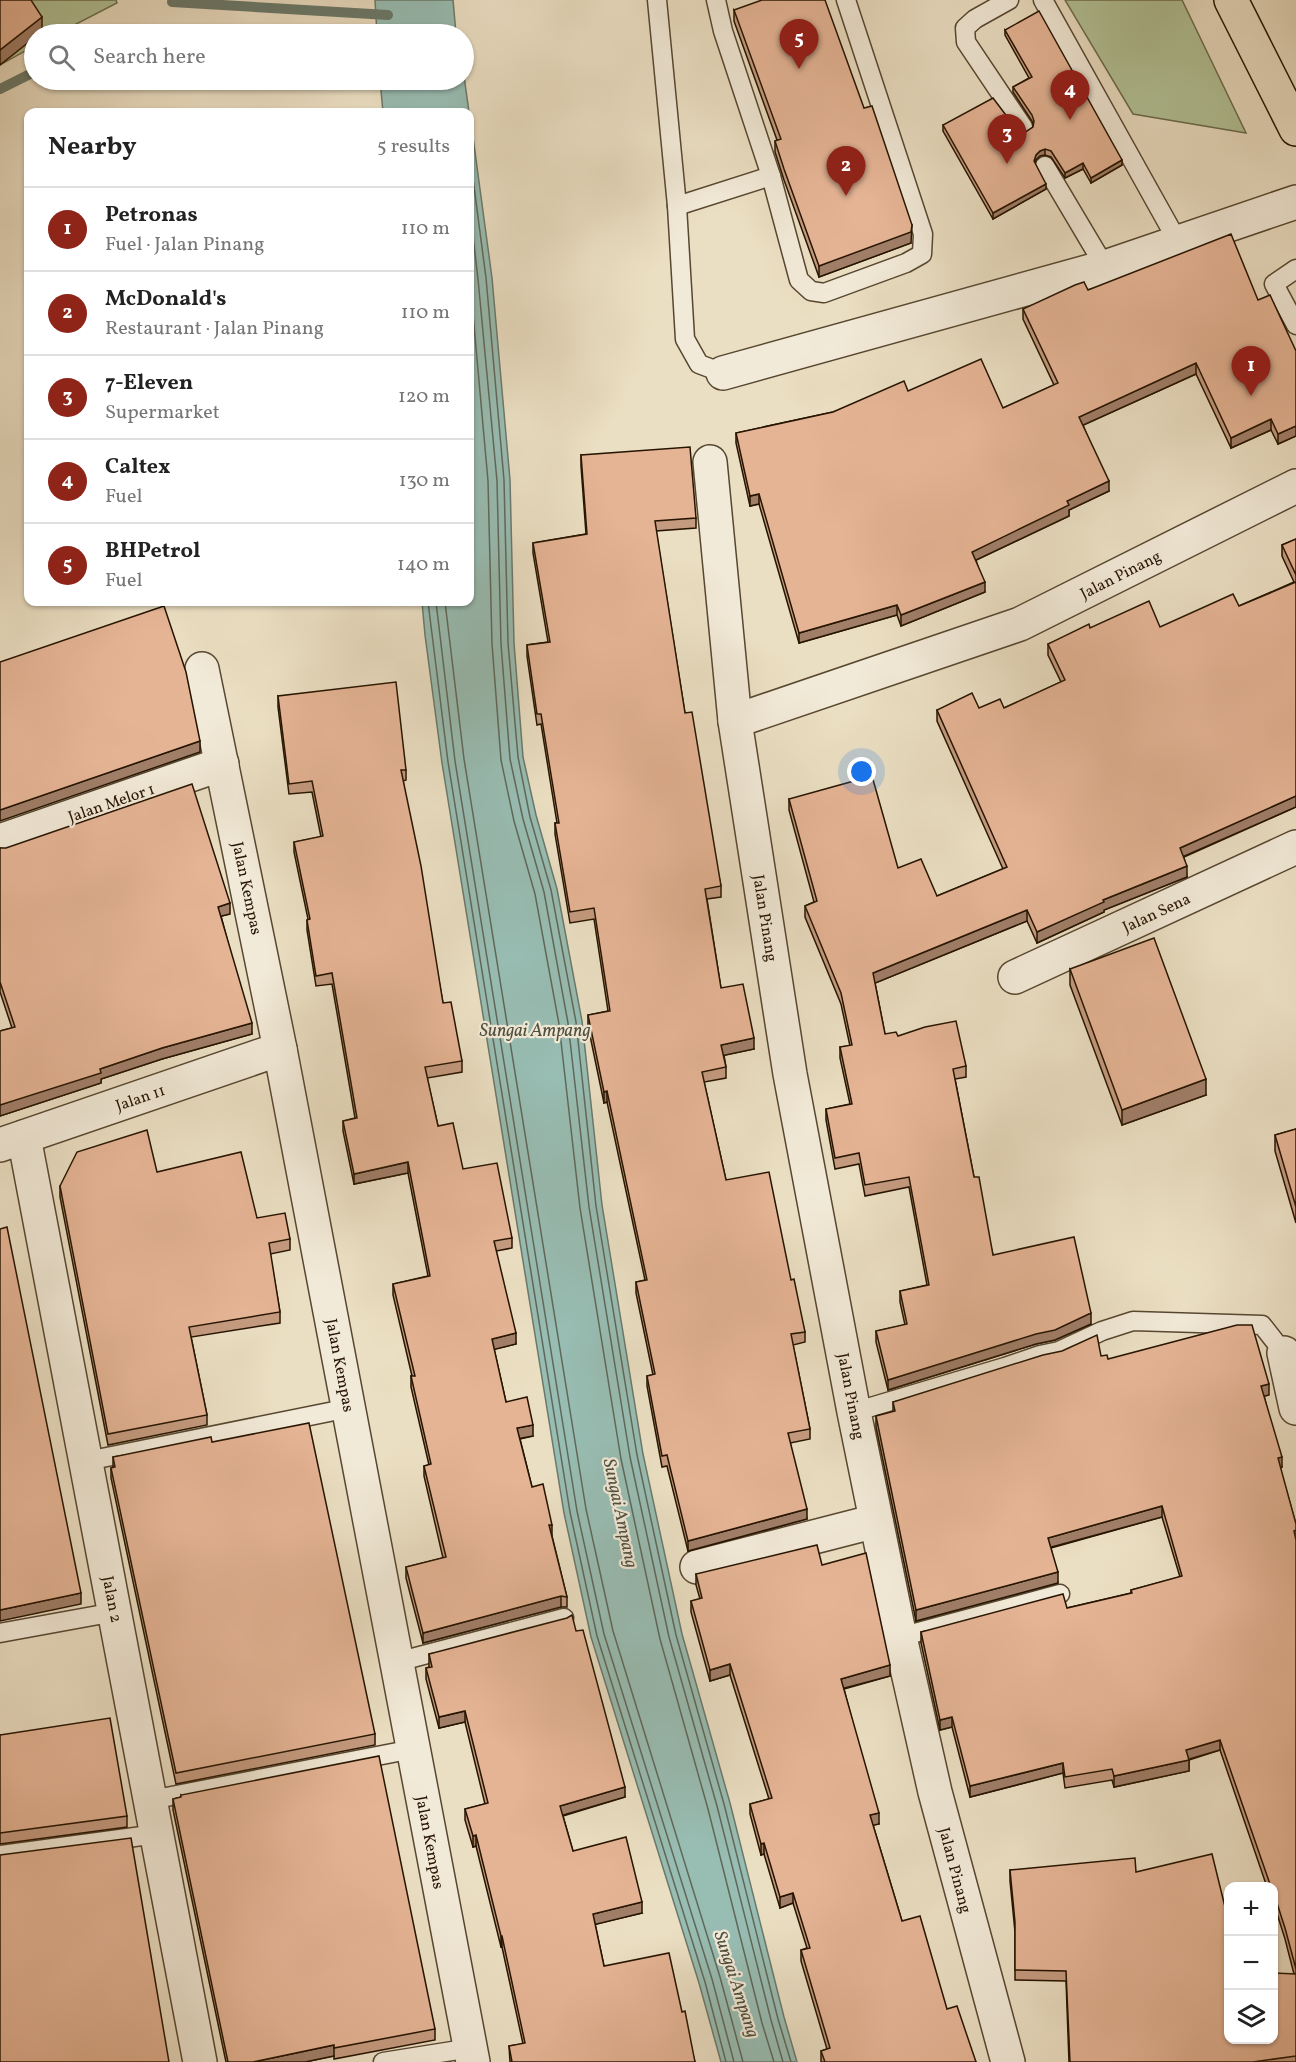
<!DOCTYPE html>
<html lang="en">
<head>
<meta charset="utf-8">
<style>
	body { margin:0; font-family:Vollkorn,serif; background:#f6f6f6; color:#222 }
	.controls { position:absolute; right:18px; bottom:18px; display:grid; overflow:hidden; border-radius:12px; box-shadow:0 2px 4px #0004 }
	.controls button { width:54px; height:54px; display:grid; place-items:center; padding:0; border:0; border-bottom:2px solid #e0e0e0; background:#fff; color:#222; font:30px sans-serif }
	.you { position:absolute; left:862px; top:772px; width:21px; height:21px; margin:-15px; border:4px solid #fff; border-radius:50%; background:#1a73e8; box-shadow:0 0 0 9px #1a73e833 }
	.badge { display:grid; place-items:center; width:39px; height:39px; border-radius:50%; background:#8f2418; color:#fff; font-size:20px; font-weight:700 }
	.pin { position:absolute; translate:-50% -50px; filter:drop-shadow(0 2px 3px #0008) }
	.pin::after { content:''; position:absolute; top:32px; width:21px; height:18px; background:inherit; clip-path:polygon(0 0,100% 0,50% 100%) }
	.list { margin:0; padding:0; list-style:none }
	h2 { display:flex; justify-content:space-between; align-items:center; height:78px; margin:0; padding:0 24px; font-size:26px }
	h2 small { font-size:20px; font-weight:400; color:#767676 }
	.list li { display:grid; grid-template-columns:39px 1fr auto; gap:18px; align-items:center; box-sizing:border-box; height:84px; padding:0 24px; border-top:2px solid #e0e0e0 }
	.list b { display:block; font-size:22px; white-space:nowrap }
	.list p { margin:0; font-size:20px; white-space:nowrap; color:#767676 }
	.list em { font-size:20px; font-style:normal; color:#767676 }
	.icon { flex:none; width:33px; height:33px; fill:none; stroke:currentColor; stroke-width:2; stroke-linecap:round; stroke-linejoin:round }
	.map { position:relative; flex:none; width:1296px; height:2062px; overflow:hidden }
	.search { position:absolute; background:#fff; box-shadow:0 2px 4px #0004; left:24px; top:24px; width:450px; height:66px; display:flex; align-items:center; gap:15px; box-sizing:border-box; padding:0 21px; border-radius:33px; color:#767676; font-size:22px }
	.panel { position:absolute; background:#fff; box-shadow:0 2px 4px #0004; left:24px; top:108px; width:450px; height:498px; border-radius:12px }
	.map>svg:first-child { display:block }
	.green { fill:#b2c398; stroke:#6c6c4c; stroke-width:1.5 }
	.water { fill:#98bdb3; stroke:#6a796b; stroke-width:1.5 }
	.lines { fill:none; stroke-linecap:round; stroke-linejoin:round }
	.shore { stroke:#5f685a; stroke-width:1.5 }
	.stream { stroke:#6a796b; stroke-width:10 }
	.lane-casing { stroke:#574731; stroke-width:21 }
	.street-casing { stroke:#574731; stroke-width:36 }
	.highway-casing { stroke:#261400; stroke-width:36 }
	.lane { stroke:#f2ead8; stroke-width:18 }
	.street { stroke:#f2ead8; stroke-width:33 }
	.highway { stroke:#ebdfc3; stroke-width:33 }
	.wall { fill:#c59b80; stroke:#261400; stroke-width:1.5 }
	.shaded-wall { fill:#a07e68; stroke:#261400; stroke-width:1.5 }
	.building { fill:#e5b495; stroke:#261400; stroke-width:1.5 }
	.labels { text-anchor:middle; stroke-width:4.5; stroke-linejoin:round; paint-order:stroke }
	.street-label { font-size:16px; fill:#261400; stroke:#f2ead8 }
	.water-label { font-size:18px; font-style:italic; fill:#4e4f3f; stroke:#f2ead8 }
</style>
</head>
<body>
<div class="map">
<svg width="1296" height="2062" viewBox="0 0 1296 2062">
	<rect width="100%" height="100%" fill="#ebdfc3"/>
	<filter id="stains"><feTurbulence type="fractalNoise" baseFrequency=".00333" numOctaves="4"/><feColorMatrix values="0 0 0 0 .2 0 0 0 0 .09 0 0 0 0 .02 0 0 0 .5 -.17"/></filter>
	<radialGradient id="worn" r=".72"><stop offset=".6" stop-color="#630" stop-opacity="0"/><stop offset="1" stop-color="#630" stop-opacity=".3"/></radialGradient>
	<!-- green -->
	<g class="green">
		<path d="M0,0H116L117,3L57,34H34V46L0,65Z"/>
		<path d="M1065,0H1182L1246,133L1133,114Z"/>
	</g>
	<!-- water -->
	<g class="water">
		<path d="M375,0H453L456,34H377Z"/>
		<path d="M464,76L469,112H383L380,80H464Z"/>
		<path d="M470,115L492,278L510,480L514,643L523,757L536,815L557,889L582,1021L602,1205L643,1454L682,1634L730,1803L784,2017L797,2062H721L699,1983L591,1637L564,1513L442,763L425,635L422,602H470Z"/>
	</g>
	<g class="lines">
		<!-- shore -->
		<g class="shore">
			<path d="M470,156L486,278L504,480L508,643L518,757L530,817L551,890L576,1022L596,1206L637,1455L676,1635L724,1804L778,2019L791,2062"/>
			<path d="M470,211L478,279L497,481L501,644L510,759L523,819L544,892L568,1023L589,1207L630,1457L669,1637L717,1806L771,2020L783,2062"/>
			<path d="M470,281L488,481L492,644L501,760L514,821L535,894L559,1024L580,1208L621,1459L660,1639L708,1809L762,2023L774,2062"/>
			<path d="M428,602L448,762L570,1512L597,1636L705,1982L726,2062"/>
			<path d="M436,602L455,761L577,1511L604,1634L712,1979L734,2062"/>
			<path d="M445,602L464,759L586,1509L613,1631L720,1977L743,2062"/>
		</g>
		<!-- stream -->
		<g class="stream">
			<path d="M172,2L388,15"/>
			<path d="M0,89L34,72"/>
		</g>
		<defs>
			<g id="lane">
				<path d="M657,0L677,206L685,339L699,364L723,373"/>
				<path d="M716,0L723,31L771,176L799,280L811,291L824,293L906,263L922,254L923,234L846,0"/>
				<path d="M1009,0L975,19L965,28L966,42L1023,127"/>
				<path d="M1043,0L1178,242"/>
				<path d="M1045,166L1105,267"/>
				<path d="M677,206L771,176"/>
				<path d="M1296,269L1274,284L1296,325"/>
				<path d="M854,1412L1005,1367L1040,1355L1059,1351L1102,1331L1133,1321L1262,1325L1284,1353"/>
				<path d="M87,1461L349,1408"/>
				<path d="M0,1633L115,1612"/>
				<path d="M900,1637L1060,1594"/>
				<path d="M397,1662L564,1618"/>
				<path d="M151,1800L413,1749"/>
				<path d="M0,1855L157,1834"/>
				<path d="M383,2062L471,2048"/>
			</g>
			<g id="street">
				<path d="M723,373L1105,267L1296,202"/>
				<path d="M710,462L735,721L790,1074L854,1412L900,1637L935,1792L1008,2062"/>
				<path d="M202,669L280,1049L473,2062"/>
				<path d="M735,721L1020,624L1296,486"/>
				<path d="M0,841L222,764"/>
				<path d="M1015,977L1296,847"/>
				<path d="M24,1137L200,2062"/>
				<path d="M0,1145L280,1049"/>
				<path d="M1284,1353L1296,1408"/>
				<path d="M697,1567L876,1521"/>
			</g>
			<path id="highway" d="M1231,0L1296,129"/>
		</defs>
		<!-- lane casing -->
		<use href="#lane" class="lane-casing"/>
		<!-- street casing -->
		<use href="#street" class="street-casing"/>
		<!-- highway casing -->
		<use href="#highway" class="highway-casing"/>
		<!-- lane -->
		<use href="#lane" class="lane"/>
		<!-- street -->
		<use href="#street" class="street"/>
		<!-- highway -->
		<use href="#highway" class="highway"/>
	</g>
	<!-- wall -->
	<g class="wall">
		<path d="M734,10L911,243L819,277L784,180L775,152V141L777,140L734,21Z"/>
		<path d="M1005,30L1122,165L1091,183L1083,169L1065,178L1051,157L1045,155L1040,156L1036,160L1035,163L1046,189L993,219L943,131V125L1024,133L1033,127V124L1032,121L1013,92V87L1029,78L1005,35Z"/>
		<path d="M1088,290L1258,300L1296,351V436L1278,444L1271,430L1231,448L1196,374L1083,425L1109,491L1069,510V516L976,560L985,592L901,626L897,615L799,643L759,504L750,506L736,443V433L833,412L908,391L1003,408L1054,385L1023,319V309Z"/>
		<path d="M581,455L696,518V528L656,531L685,713L721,886V897L707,899L721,988L754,1049L724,1055L726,1067V1078L704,1082L726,1180L791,1280L805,1332V1342L793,1345L810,1429V1439L790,1443L807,1519L688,1551L667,1466L662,1467L647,1386V1376L653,1375L636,1293V1282L645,1280L607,1102L604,1103L588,1026V1015L608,1011L594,919L570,923L555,834V823H557L541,724L537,725L527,656V645L548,642L533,553V543L586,534L581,466Z"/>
		<path d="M1296,539V807L1184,857L1187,877L1104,910V912L1037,943L1027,921L875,983L885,1034L898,1036L966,1066V1077L955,1079L974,1177L993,1255L1091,1324L1055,1340L1036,1344L888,1390L876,1342V1331L905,1325L900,1302V1291L927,1285L909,1187L865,1196L859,1164L835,1169L826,1120V1109L850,1104L840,1058V1047L850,1046L841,1004L805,917V906L814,902L789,810V799L898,868L937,896L1003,869L937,721V710L1004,708L1061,682L1048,655V644L1090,628L1160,627L1239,606L1294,582L1282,556V545Z"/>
		<path d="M278,696L406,770V780L403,781L443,1003L462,1061V1072L427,1078L438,1126L463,1169L512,1238V1248L496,1251L516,1344L494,1349L506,1402L533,1436L520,1439L532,1487L552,1536L567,1597V1607H561L423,1643L406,1578V1567L443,1558L424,1476V1466L429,1465L411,1387V1376H412L393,1295V1284L428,1276L408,1173L354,1184L343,1131V1121L355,1118L332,984L316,986L307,930V920L308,919L294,852V842L321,837L312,792L289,794L278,707Z"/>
		<path d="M0,848L230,914L221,916L252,1034L162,1059L101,1079V1083L0,1116V1031L12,1028L0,992Z"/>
		<path d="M1070,969L1206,1095L1122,1125L1070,985Z"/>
		<path d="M1296,1129V1223L1275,1151V1135Z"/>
		<path d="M157,1172L257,1218L290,1239V1250L270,1254L280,1312V1323L191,1337L207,1415V1425L108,1445L60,1197V1186Z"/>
		<path d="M1101,1356L1108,1359L1269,1395L1264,1396L1282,1467L1280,1468L1296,1524V2062H1069L1066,1981L1015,1980V1932L1010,1881V1870L1136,1872L1228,2040L1294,1974L1285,1939L1274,1904V1887H1267L1220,1750L1189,1760V1771L1114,1787L1112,1780L1065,1788L1063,1773L970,1797L952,1727L940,1730L921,1643V1632L1067,1608L1131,1593V1590L1180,1577L1162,1517L1051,1548L1058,1583L916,1621L876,1427V1416L893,1412V1402Z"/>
		<path d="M212,1442L375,1734V1745L176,1784L111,1478V1468L113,1467V1457Z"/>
		<path d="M822,1565L890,1676L844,1689L879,1824L873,1825L902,1921L947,2009L976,2062H821V2051L827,2049L801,1961V1950L807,1948L793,1903L780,1908L764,1854L761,1855L750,1814V1804L769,1799L730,1675L710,1681L691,1612V1601L700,1599L696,1585V1574Z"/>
		<path d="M576,1631L625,1797L563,1816L573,1851L642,1913L595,1924L604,1966L682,2012L695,2062H510L509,2046L523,2044L502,1947H501L476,1846L473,1847L465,1820V1809L485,1804L465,1722L439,1728L426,1679V1668L429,1667V1654Z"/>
		<path d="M0,1735L127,1816V1827L0,1844Z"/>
		<path d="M181,1795L435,2029V2040L334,2059V2056L305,2062H226L173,1810V1799L181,1797Z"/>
	</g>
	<!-- shaded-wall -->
	<g class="shaded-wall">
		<path d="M42,17V32L39,34H34V38L0,65V50Z"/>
		<path d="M1045,149V155L1040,156L1036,160L1034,167V161L1036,155L1040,151Z"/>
		<path d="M1122,160V165L1091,183V178Z"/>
		<path d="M1083,163V169L1065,178V173Z"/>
		<path d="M1046,184V189L993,219V213Z"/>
		<path d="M912,225L911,243L819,277V266Z"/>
		<path d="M1196,363V374L1079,427V417Z"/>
		<path d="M1271,419V430L1231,448V438Z"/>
		<path d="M1296,426V436L1278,444V434Z"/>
		<path d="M1109,481V491L1069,510V516L972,562V552L1067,501Z"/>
		<path d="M759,494V504L750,506V496Z"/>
		<path d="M985,582V592L901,626V615Z"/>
		<path d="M897,605V615L799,643V633Z"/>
		<path d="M200,741V752L0,821V810Z"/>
		<path d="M1296,796V807L1180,858V848Z"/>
		<path d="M1187,866V877L1104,910V912L1037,943V932L1103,900Z"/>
		<path d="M230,903V914L218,917V907Z"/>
		<path d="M1027,910V921L873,984V973Z"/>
		<path d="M252,1023V1034L162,1059L101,1079V1083L0,1116V1105L100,1069L162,1048Z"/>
		<path d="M754,1038V1049L721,1056V1045Z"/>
		<path d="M1206,1079V1095L1122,1125V1110Z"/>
		<path d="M607,1091V1102L604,1103V1092Z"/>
		<path d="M408,1162V1173L354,1184V1174Z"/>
		<path d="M1091,1313V1324L1055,1340L1036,1344L888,1390V1380Z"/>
		<path d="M516,1333V1344L492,1350V1339Z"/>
		<path d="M1269,1384V1395L1261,1397V1386Z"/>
		<path d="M533,1425V1436L517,1439V1428Z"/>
		<path d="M1282,1457V1467L1278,1469V1458Z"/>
		<path d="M1162,1506V1517L1048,1548V1538Z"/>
		<path d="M807,1509V1519L688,1551V1541Z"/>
		<rect x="549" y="1525" width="3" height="11"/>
		<path d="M1058,1572V1583L916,1621V1610Z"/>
		<path d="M81,1593V1604L0,1621V1610Z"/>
		<path d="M561,1596V1607L423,1643V1633Z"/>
		<path d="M730,1664V1675L710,1681V1670Z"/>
		<path d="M890,1665V1676L841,1689V1679Z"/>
		<path d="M465,1711V1722L439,1728V1717Z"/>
		<path d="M952,1717V1727L940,1730V1720Z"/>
		<path d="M1220,1740V1750L1186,1760V1750Z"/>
		<path d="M1189,1760V1771L1114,1787V1776Z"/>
		<path d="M1063,1763V1773L970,1797V1786Z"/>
		<path d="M625,1787V1797L560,1816V1806Z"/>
		<path d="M879,1813V1824L870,1826V1815Z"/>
		<path d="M476,1835V1846L473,1847V1836Z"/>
		<path d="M764,1843V1854L761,1855V1844Z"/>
		<path d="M793,1893V1903L780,1908V1897Z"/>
		<path d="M642,1902V1913L593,1925V1914Z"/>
		<rect x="501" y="1936" width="1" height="11"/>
		<path d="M334,2045V2056L305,2062H253Z"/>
	</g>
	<!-- building -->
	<g class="building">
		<path d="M0,0H31L42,17L0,50Z"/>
		<path d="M762,0H825L864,108L872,106L912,225L911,232L819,266L784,169L775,141L781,139L734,10Z"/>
		<path d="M1039,11L1122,160L1091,178L1083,163L1065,173L1051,151L1045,149L1040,151L1036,155L1034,161L1046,184L993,213L943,125L993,98L1018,131L1024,133L1033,127L1034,121L1032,115L1013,87L1032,77L1005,30Z"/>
		<path d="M1231,234L1258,300L1270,295L1296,351V426L1278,434L1271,419L1231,438L1196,363L1079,417L1109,481L1067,501L1069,505L972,552L985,582L901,615L897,605L799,633L759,494L750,496L736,433L833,412L904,381L908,391L981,359L1003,408L1058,383L1023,309L1075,285L1084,282L1088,290Z"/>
		<path d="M690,447L696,518L655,521L685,713L692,712L721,886L705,889L721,988L743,984L754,1038L721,1045L726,1067L702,1072L726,1180L769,1172L791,1280L794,1279L805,1332L791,1334L810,1429L788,1433L807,1509L688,1541L667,1455L662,1456L647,1376L655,1374L636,1282L647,1280L607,1091L604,1092L588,1015L610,1011L594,908L570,912L555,823H559L541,714H537L527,645L550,642L533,543L587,534L581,455Z"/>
		<path d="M1296,539V575L1282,545Z"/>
		<path d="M1296,582V796L1180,848L1187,866L1103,900L1104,902L1037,932L1027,910L873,973L885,1034L896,1032L898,1036L925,1027L956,1021L966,1066L953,1069L974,1177H979L993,1255L1074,1237L1091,1313L1055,1330L1036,1334L888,1380L876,1331L907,1324L900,1291L929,1285L909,1177L865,1185L859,1153L835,1158L826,1109L852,1104L840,1047L852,1045L841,993L805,906L817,901L789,799L872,776L898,868L921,859L937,896L1007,867L937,710L972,693L979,708L1000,699L1004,708L1065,680L1048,644L1089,624L1090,628L1149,601L1160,627L1233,594L1239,606Z"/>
		<path d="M164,606L186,672L200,741L0,810V662Z"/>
		<path d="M396,682L406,770H401L421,866L443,1003L451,1002L462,1061L425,1067L438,1126L453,1123L463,1169L497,1163L512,1238L494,1241L516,1333L492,1339L506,1402L527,1397L533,1425L517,1428L532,1487L543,1484L552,1525H549L567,1597L561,1596L423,1633L406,1567L446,1557L424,1466L431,1464L411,1376H415L393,1284L430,1276L408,1162L354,1174L343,1121L357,1118L332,973L316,976L307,920L310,919L294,842L323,836L312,781L289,784L278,696Z"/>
		<path d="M192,784L230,903L218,907L252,1023L162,1048L100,1069L101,1073L0,1105V1031L15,1027L0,982V848H6Z"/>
		<path d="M1154,938L1206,1079L1122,1110L1070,969Z"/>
		<path d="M1296,1129V1207L1275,1135Z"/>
		<path d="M147,1130L157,1172L241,1152L257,1218L285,1213L290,1239L269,1243L280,1312L189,1327L207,1415L108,1434L60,1186L77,1152Z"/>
		<path d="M7,1227L81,1593L0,1610V1229Z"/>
		<path d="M1237,1325H1252L1269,1384L1261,1386L1282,1457L1278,1458L1296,1524V1530L1294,1531L1296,1540V1969L1285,1928L1274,1894V1887H1271L1220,1740L1186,1750L1189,1760L1114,1776L1112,1769L1065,1777L1063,1763L970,1786L952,1717L940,1720L921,1632L1063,1594L1067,1608L1132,1593L1131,1590L1182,1576L1162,1506L1048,1538L1058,1572L916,1610L876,1416L895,1411L893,1402L1043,1355L1062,1351L1097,1335L1101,1356L1107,1355L1108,1359Z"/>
		<path d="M309,1423L375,1734L176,1773L111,1468L115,1467L113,1457L211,1437L212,1442Z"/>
		<path d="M817,1545L822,1565L866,1553L890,1665L841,1679L879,1813L870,1815L902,1921L920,1916L947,2009L957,2006L976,2062H825L821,2051L830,2048L801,1950L810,1948L793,1893L780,1897L764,1843L761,1844L750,1804L772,1798L730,1664L710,1670L691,1601L702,1598L696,1574Z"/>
		<path d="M572,1615L576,1631L583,1630L625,1787L560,1806L573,1851L626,1837L642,1902L593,1914L604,1966L669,1953L682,2012L685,2011L695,2062H512L509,2046L525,2043L502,1936H501L476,1835L473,1836L465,1809L488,1803L465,1711L439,1717L426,1668L432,1667L429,1654L567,1618Z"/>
		<path d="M110,1718L127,1816L0,1833V1735Z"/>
		<path d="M379,1756L435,2029L334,2048V2045L253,2062H228L173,1799L181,1797V1795Z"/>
		<path d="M131,1838L169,2062H0V1855Z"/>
		<path d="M1212,1854L1228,1919V2040H1274V1973L1296,1974V2056L1253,2062H1070L1066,1971L1015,1970V1922L1010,1870L1135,1858L1136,1872Z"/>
	</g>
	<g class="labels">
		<!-- street labels -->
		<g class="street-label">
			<text transform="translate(1120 574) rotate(-27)" y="6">Jalan Pinang</text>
			<text transform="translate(111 802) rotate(-19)" y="6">Jalan Melor 1</text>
			<text transform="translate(248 888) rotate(78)" y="6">Jalan Kempas</text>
			<text transform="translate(1156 912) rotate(-25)" y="6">Jalan Sena</text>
			<text transform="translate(766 918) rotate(81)" y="6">Jalan Pinang</text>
			<text transform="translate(140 1097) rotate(-19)" y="6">Jalan 11</text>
			<text transform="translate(341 1365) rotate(79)" y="6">Jalan Kempas</text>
			<text transform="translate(852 1396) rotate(79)" y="6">Jalan Pinang</text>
			<text transform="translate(113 1599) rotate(79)" y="6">Jalan 2</text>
			<text transform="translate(431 1842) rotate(79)" y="6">Jalan Kempas</text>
			<text transform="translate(956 1870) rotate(75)" y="6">Jalan Pinang</text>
		</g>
		<!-- water labels -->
		<g class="water-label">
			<text x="535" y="1036">Sungai Ampang</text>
			<text transform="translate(621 1513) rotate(78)" y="6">Sungai Ampang</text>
			<text transform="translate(737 1984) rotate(72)" y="6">Sungai Ampang</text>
		</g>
	</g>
	<rect width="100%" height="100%" filter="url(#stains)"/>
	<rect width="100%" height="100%" fill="url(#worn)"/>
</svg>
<div class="controls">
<button>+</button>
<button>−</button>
<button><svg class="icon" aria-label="layers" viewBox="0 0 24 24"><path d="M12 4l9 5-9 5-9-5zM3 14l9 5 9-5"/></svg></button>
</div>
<div class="you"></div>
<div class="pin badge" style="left:1251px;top:396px">1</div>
<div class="pin badge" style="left:846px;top:196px">2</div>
<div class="pin badge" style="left:1007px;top:164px">3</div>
<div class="pin badge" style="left:1070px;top:120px">4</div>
<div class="pin badge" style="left:799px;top:69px">5</div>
<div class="search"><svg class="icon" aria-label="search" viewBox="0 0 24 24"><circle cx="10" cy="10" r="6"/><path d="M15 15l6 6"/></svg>Search here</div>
<section class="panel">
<h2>Nearby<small>5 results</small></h2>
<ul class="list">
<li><span class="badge">1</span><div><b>Petronas</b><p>Fuel · Jalan Pinang</p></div><em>110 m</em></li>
<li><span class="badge">2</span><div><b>McDonald's</b><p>Restaurant · Jalan Pinang</p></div><em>110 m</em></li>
<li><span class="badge">3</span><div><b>7-Eleven</b><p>Supermarket</p></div><em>120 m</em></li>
<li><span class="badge">4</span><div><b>Caltex</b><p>Fuel</p></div><em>130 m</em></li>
<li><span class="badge">5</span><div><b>BHPetrol</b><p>Fuel</p></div><em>140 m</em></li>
</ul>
</section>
</div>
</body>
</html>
